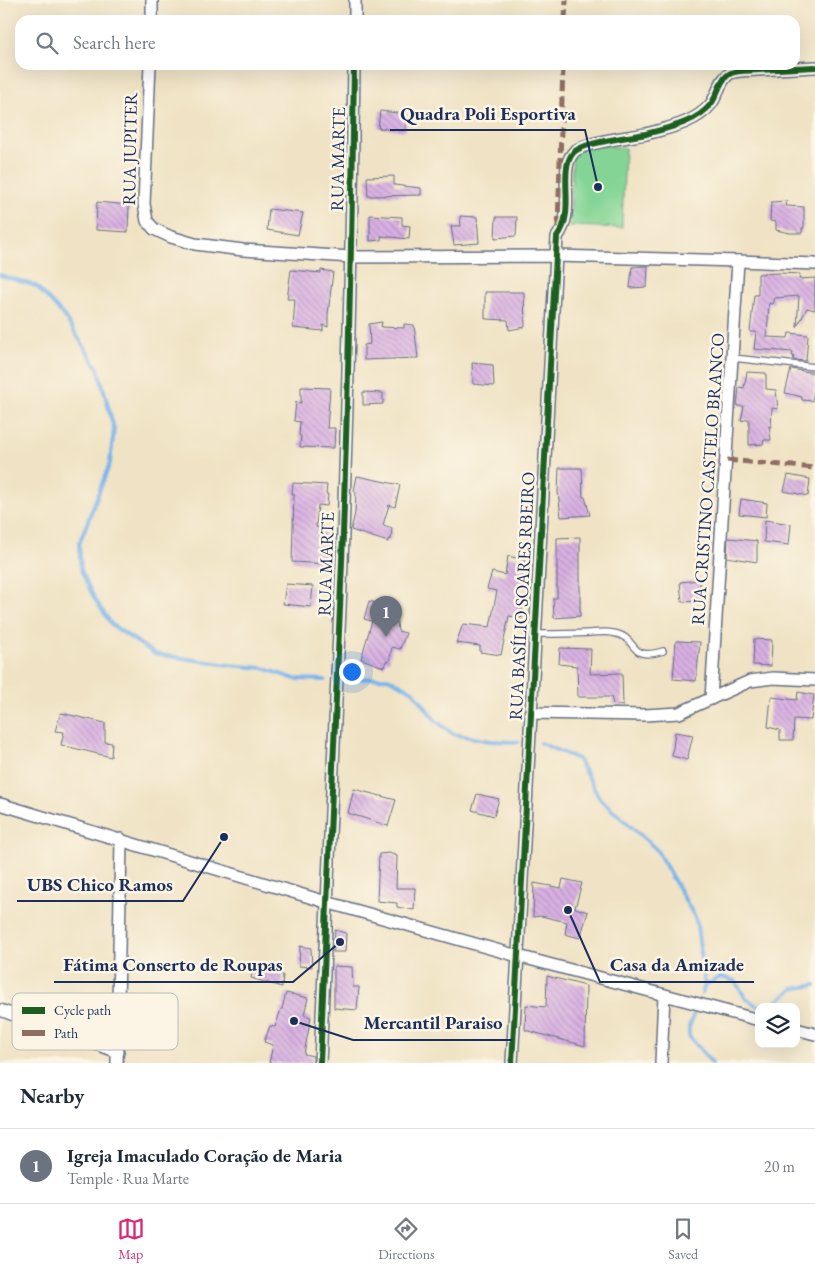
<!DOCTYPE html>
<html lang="en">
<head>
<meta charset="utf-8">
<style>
	body { margin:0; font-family:"EB Garamond",serif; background:#f6f6f7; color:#1f2937 }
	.controls { position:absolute; right:15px; bottom:15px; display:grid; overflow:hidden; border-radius:10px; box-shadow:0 5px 20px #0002 }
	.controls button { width:45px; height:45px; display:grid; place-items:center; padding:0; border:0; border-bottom:1px solid #e0e1e3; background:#fff; color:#1f2937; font:25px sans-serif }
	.you { position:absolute; left:351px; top:671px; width:18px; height:18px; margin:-12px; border:4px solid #fff; border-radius:50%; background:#1a73e8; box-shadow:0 0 0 8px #1a73e833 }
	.badge { display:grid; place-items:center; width:32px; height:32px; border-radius:50%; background:#db2777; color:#fff; font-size:16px; font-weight:700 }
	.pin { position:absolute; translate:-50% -41px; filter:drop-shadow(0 1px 2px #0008) }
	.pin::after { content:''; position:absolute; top:26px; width:18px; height:15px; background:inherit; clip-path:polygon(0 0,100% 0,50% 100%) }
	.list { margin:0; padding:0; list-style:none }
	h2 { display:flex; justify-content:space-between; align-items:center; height:65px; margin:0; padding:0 20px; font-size:21px }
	h2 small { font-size:16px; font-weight:400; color:#747a83 }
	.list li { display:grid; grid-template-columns:32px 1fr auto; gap:15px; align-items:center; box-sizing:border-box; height:75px; padding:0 20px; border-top:1px solid #e0e1e3 }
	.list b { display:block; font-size:19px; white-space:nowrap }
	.list p { margin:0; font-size:16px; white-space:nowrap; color:#747a83 }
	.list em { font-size:16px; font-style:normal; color:#747a83 }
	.icon { flex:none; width:28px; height:28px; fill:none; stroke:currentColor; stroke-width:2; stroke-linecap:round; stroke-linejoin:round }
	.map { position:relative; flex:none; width:815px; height:1063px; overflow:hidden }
	.search { position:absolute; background:#fff; box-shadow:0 5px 20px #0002; left:15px; right:15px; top:15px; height:55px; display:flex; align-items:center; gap:12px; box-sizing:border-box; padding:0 18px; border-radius:15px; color:#747a83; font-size:19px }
	.sheet { height:140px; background:#fff }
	nav { display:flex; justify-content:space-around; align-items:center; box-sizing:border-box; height:70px; border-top:1px solid #e0e1e3; background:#fff; font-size:14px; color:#747a83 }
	nav a { display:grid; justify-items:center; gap:2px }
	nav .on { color:#db2777 }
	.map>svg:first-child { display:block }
	.garden { fill:#84d595; stroke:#50827a }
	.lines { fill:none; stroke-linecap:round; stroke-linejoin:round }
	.stream { stroke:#7ab4eb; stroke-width:4 }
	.building { fill:url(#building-back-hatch) }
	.service-casing { stroke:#666e82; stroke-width:8 }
	.minor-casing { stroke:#666e82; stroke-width:14 }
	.service { stroke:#fff; stroke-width:5.5 }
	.minor { stroke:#fff; stroke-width:11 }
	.quiet { stroke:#8d6e63; stroke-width:5; stroke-dasharray:10 5; stroke-linecap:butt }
	.cycleway-casing { stroke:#fcf5e5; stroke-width:9 }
	.cycleway { stroke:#1b5e20; stroke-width:6 }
	.labels { text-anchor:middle; stroke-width:5; stroke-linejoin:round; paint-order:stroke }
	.street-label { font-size:18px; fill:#1b2f5e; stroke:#fcf5e5 }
	.key { fill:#fcf5e5; stroke:#b8babc; stroke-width:1 }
	.key-label { font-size:14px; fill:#1b2f5e }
	.leader { fill:none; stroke:#1b2f5e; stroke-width:2 }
	.callout-dot { fill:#1b2f5e; stroke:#fcf5e5; stroke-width:2 }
	.callout-label { font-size:19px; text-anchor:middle; font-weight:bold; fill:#1b2f5e; stroke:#fcf5e5; stroke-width:5; stroke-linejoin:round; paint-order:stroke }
</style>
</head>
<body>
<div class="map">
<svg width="815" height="1063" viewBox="0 0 815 1063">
	<defs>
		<pattern id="building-back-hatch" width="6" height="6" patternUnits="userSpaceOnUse" patternTransform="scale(1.25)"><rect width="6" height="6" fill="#d9b1e3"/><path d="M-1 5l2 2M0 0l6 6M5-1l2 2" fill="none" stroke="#af90bb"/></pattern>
	</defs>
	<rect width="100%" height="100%" fill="#fcf5e5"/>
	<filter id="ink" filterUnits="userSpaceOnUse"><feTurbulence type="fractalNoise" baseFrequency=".02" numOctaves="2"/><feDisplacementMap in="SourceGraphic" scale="10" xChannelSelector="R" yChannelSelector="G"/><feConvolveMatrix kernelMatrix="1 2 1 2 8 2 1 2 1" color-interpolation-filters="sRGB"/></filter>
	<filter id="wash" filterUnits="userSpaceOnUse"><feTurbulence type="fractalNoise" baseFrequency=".0096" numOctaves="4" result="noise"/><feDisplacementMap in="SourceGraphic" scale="20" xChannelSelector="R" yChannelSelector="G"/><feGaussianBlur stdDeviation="1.12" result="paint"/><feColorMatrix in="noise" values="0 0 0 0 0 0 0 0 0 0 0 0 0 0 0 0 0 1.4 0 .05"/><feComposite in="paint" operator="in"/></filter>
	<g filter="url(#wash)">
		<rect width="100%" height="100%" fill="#f0e3c5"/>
		<!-- garden -->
		<path class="garden" d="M599,145L625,148L622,228L570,226L573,146Z"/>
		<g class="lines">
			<!-- stream -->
			<g class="stream">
				<path d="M0,275L36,286L64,316L98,368L114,429L110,463L79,544L81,570L94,598L112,625L155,654L229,665L263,668L295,679L325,680"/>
				<path d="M347,679L388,678L413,691L435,720L453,734L490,741L518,742"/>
				<path d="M540,743L578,759L600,799L656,849L696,919L705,985L702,993"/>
				<path d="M705,985L721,977L735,981L745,997L757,1006L772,1005L793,989L815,985"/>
				<path d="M694,1014L689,1027V1036L712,1063"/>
			</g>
		</g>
		<g id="blocks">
			<!-- building -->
			<g class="building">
				<path d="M380,111L406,114V131L378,128Z"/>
				<path d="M394,176V185L421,188V195L368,196L367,177Z"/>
				<path d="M787,201L786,206L804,207V228H802V233H790L776,230V222L770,221L771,202Z"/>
				<path d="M97,202L129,205L128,232L96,230Z"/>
				<path d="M269,209L303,213L298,235L267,230Z"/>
				<path d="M370,215L402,217V225L410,226L409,239L381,236V240L370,241Z"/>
				<path d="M460,216L477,217L479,243L454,245L451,226H461Z"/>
				<path d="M496,217H517L516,236L495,238Z"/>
				<path d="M648,266L647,287L630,288L632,267Z"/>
				<path d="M291,270L321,273V270L333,272L328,314V327L323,325V331L293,328L295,299H287Z"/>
				<path d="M779,273L800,274L799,279L815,278V310L807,308L797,327L799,296L775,298L773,304L769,303L767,337L788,338L789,333L808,335L806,361L793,360L794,356H792L793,352L754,349L756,332H750L754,295H758V274Z"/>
				<path d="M485,292H524L525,327L509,330L508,320L485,319Z"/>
				<path d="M382,322L381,327L404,328V324L414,325L418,358L364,360V345L370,344L369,324Z"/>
				<path d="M472,363L493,365L494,386L473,384Z"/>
				<path d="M791,369L815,373V387L812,401L802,400V397L785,393Z"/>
				<path d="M747,372L766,373V389L776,390L778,409L772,408L771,427L769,426L771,440H764L763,444L749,445V419L741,421L744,406H737L739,387L744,388Z"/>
				<path d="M301,387L330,388L327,428H335L334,448L300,447L301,436L299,435L300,422L294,421L296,402L301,403Z"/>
				<path d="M363,392L383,393V404L363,405Z"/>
				<path d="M559,468H582L583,497H585L590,515L561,517L558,492Z"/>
				<path d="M788,475L810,479L808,496L784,491Z"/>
				<path d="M357,476L400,485L395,507L389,505L383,525L392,528L391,540L388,539V542L351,530L355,513L356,492L354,491Z"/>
				<path d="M293,483L327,485L326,494H328L327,506L318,505L316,527H324V534L326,535L325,539L330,540L328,564L292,562L294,494H292Z"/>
				<path d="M741,499L767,503L766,517L739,514Z"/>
				<path d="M765,520L791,524L789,545L764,542Z"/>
				<path d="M580,537V616L554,618L553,598H557V538Z"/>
				<path d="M728,538L757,541V562L727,557Z"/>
				<path d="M508,556L525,560L518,598L522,599V618L509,616L501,655L480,652V646L456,643L463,624L490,627L497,591L487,589L492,572L505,575Z"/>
				<path d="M700,580V601L682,602L680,582Z"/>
				<path d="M286,584L313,586L311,607L283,604Z"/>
				<path d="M369,601L398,610L396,615L398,631L406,633L400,649L392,647L389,662L386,661L384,667L361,659L372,621L364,619Z"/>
				<path d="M754,639L772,640L771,666L753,665Z"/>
				<path d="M676,641L700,642L696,681L673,679Z"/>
				<path d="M560,648L591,649L590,674L622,673L623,706L613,704L611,697H578L577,666L559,664Z"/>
				<path d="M798,692L814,695L811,720L794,719L793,740H780V730L768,727L771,697L797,700Z"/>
				<path d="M61,713L105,723V742L112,743L111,757L61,745L64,732L55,731Z"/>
				<path d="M675,732L693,735L687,760L672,756Z"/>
				<path d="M354,789L396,800L388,826L348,813Z"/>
				<path d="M477,794L499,799L494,816L472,810Z"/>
				<path d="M389,853L397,856L396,888H415L414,910L397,907V903L377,901L379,854Z"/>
				<path d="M563,879L582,883L575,908L588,912L580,938L565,934L567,922L541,916L533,917L534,883L561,888Z"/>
				<path d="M335,930L346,933L345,952H333Z"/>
				<path d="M300,946L311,948L312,967L299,966Z"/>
				<path d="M254,965L283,975L282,987L251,978Z"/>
				<path d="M334,966L352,967L353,987H359L357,1010L334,1008Z"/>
				<path d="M547,976L586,986L585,1046L525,1030L526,1005L546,1007Z"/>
				<path d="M286,993L308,998L304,1015L311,1017L304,1054L313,1056V1063H269L273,1045L264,1042L270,1026L275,1027L281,1009H282Z"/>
			</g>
		</g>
	</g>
	<g filter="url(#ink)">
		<use href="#blocks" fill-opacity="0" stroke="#666e82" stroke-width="1"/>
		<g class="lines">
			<defs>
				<g id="service">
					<path d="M733,358L815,367"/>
					<path d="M535,634C553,634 571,634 590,633C597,633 606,631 613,633C640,637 626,662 663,651"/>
				</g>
				<g id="minor">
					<path d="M152,20V0"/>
					<path d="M355,20V0"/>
					<path d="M150,65L144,204L147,221L154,229L171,237L195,244L243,250L351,257L556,256L738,261L815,264"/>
					<path d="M711,699L738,261"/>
					<path d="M530,713L645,715L679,713L750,681L773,678L815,680"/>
					<path d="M0,804L326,902L518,956L759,1020"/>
					<path d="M0,1010L118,1052"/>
					<path d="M796,1029L815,1034"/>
					<path d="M117,1063L121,839"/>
					<path d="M320,1063C326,896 336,729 342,562C348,396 352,231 354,65"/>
					<path d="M512,1063L557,237C577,211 557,172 573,153C581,142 631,137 646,134C668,128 696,123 711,104C718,95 720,78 731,73C739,70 750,71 758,70C777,69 796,68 815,67"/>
					<path d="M661,1063L664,995"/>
				</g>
			</defs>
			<!-- service casing -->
			<use href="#service" class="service-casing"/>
			<!-- minor casing -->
			<use href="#minor" class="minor-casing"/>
			<!-- service -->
			<use href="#service" class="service"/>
			<!-- minor -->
			<use href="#minor" class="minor"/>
			<!-- quiet -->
			<g class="quiet">
				<path d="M565,20L566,0"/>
				<path d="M558,227L563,65"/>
				<path d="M727,460L815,468"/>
			</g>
			<defs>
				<g id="cycleway">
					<path d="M320,1063C326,896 336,729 342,562C348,396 352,231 354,65"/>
					<path d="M512,1063L557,237C577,211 557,172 573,153C581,142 631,137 646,134C668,128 696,123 711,104C718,95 720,78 731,73C739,70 750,71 758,70C777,69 796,68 815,67"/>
				</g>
			</defs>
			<!-- cycleway casing -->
			<use href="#cycleway" class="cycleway-casing"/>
			<!-- cycleway -->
			<use href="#cycleway" class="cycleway"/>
		</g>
	</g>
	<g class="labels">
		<!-- street labels -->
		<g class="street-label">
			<text transform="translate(130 149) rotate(-89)" y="6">RUA JUPITER</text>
			<text transform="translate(338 159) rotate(-89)" y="6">RUA MARTE</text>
			<text transform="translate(708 479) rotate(-86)" y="6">RUA CRISTINO CASTELO BRANCO</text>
			<text transform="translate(326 564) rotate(-88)" y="6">RUA MARTE</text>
			<text transform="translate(522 596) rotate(-87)" y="6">RUA BASÍLIO SOARES RBEIRO</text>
		</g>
	</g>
	<!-- legend -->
	<rect x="12" y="993" width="166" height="57" rx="8" class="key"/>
	<rect x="22" y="1007" width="23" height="7" fill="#1b5e20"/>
	<rect x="22" y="1030" width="23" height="6" fill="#8d6e63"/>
	<g class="key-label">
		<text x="54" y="1015">Cycle path</text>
		<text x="54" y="1038">Path</text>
	</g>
	<!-- callouts -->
	<path class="leader" d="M598 187L585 130H390M224 837L183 901H17M340 942L293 982H54M568 910L600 982H754M294 1021L353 1040H512"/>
	<g class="callout-dot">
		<circle cx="598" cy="187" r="5"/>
		<circle cx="224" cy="837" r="5"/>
		<circle cx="340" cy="942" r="5"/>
		<circle cx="568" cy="910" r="5"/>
		<circle cx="294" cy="1021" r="5"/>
	</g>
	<g class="callout-label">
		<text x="488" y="120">Quadra Poli Esportiva</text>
		<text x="100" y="891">UBS Chico Ramos</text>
		<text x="173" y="971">Fátima Conserto de Roupas</text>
		<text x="677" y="971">Casa da Amizade</text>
		<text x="433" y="1029">Mercantil Paraiso</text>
	</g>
</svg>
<div class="controls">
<button><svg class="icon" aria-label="layers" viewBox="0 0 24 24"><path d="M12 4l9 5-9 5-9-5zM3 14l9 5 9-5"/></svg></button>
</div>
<div class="you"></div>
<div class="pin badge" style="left:386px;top:637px;background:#6b7280">1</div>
<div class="search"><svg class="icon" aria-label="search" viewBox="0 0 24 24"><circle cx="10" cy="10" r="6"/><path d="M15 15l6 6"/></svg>Search here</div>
</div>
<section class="sheet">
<h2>Nearby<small></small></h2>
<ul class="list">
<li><span class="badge" style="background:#6b7280">1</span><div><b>Igreja Imaculado Coração de Maria</b><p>Temple · Rua Marte</p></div><em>20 m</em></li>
</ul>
</section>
<nav>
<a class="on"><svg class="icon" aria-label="map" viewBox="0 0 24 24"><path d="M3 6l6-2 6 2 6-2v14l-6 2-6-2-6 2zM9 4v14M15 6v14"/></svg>Map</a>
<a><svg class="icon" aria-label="directions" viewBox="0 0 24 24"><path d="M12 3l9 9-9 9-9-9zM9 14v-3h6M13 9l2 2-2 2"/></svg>Directions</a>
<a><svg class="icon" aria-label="saved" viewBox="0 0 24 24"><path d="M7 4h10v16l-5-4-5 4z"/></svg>Saved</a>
</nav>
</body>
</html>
